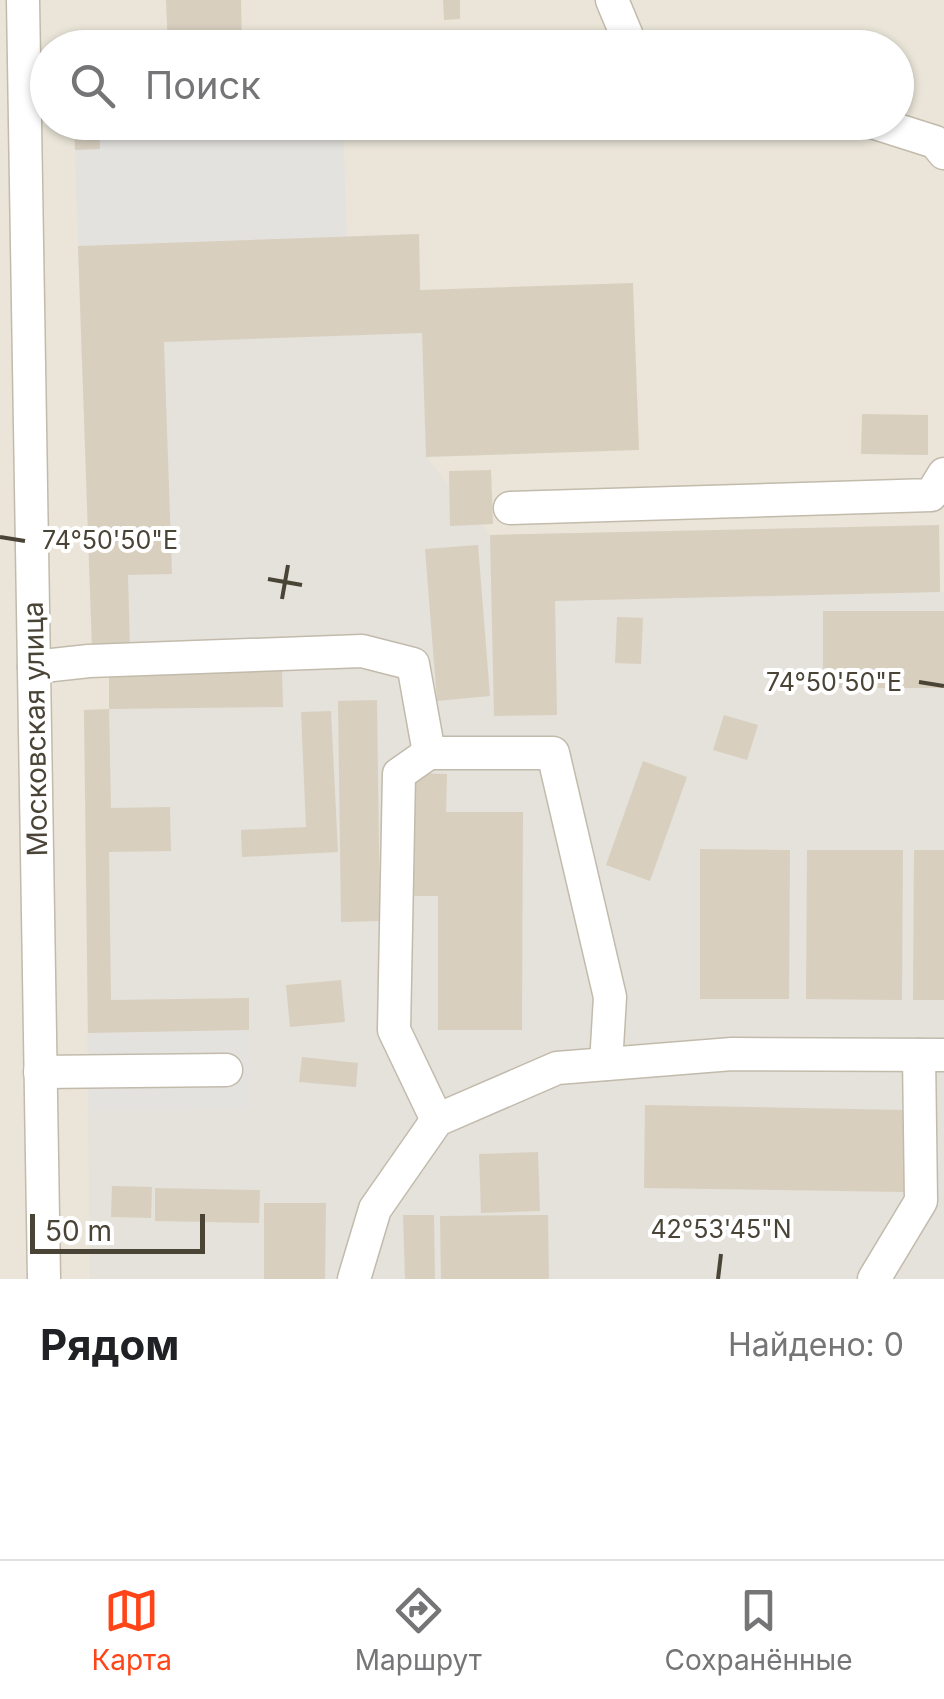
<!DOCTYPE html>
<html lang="ru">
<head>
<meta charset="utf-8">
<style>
	body { margin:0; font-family:Inter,sans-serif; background:#f2f2f2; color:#202124 }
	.scale { position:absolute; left:30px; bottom:25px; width:175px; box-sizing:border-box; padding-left:10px; border:5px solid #4a4437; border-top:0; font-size:28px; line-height:35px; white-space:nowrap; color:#4a4437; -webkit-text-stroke:8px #fff; paint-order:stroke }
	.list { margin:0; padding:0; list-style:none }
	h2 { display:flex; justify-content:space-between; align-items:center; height:130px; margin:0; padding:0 40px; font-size:42px }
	h2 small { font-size:32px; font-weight:400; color:#757577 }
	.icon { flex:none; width:55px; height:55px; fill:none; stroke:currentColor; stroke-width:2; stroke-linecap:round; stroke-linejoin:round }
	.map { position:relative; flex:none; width:944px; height:1279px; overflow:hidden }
	.search { position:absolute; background:#fff; box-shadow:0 2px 8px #0004; left:30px; right:30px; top:30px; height:110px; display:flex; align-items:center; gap:25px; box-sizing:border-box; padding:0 35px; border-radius:55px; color:#757577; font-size:38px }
	.sheet { height:280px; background:#fff }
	nav { display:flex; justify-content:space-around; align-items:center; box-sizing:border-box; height:140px; border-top:2px solid #e0e0e0; background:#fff; font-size:28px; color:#757577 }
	nav a { display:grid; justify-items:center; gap:5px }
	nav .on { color:#ff4417 }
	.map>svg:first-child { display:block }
	.residential { fill:#eae5d8; fill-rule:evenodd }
	.industrial { fill:#e5e1db }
	.parking { fill:#e4e2de }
	.building { fill:#d8cfbf }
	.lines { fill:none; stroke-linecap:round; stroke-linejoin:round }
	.minor-casing { stroke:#c2bbac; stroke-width:35 }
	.minor { stroke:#fff; stroke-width:32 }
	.ticks { fill:none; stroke:#4a4437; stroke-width:4 }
	.labels { text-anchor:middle; stroke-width:8; stroke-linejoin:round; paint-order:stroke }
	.street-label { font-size:28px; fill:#4a4437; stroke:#fff }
	.ticks-label { font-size:25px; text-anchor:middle; fill:#4a4437; stroke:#fff; stroke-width:8; stroke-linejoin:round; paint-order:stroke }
</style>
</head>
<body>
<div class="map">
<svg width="944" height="1279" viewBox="0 0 944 1279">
	<rect width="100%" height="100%" fill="#f5f2ea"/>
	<!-- residential -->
	<path class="residential" d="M0,0H944V1279H0ZM48,48H896V122H48Z"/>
	<!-- industrial -->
	<path class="industrial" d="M419,234L426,457L490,535L939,525L940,592H944V1279H90L84,710L109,709V672L92,649L78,246Z"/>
	<!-- parking -->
	<g class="parking">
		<path d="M74,123H343L347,236L78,246Z"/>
		<path d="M249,1030L250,1109L89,1111L88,1033Z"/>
	</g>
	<!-- building -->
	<g class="building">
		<path d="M166,0H241L242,48H168Z"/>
		<path d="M443,0H460V19L444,20Z"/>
		<path d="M74,122H99L100,149L75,150Z"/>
		<path d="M419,234L420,290L633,283L639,450L426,457L422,333L164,342L172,574L128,575L130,648L92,649L78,246Z"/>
		<path d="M862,414L928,415V455L861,454Z"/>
		<path d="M491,470L493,524L450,526L449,471Z"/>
		<path d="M939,525L940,592L555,601L557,715L494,716L490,535Z"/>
		<path d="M478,545L490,696L437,701L425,549Z"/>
		<rect x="823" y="611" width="121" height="77"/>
		<path d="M617,617L643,618L641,664L615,663Z"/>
		<path d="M282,670L283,707L109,709L111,808L170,807L171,851L109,852L111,1000L249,998V1030L88,1033L84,710L109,709V672Z"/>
		<path d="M377,700L380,921L341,922L338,701Z"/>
		<path d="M331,711L338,852L242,857L241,830L306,827L301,712Z"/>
		<path d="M724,715L758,725L747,760L713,750Z"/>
		<path d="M643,761L687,777L650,881L606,865Z"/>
		<path d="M408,773L447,774L446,812H523L522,1030H438V896H408Z"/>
		<path d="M700,849L790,850L789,999H700Z"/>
		<path d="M807,850H903L902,1000L806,999Z"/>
		<path d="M914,850H944V1000H913Z"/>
		<path d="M341,980L345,1022L290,1027L286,985Z"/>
		<path d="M302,1057L358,1063L356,1087L299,1082Z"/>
		<path d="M645,1105L906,1110L904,1192L644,1188Z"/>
		<path d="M538,1152L540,1211L481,1213L479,1154Z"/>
		<path d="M112,1186L152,1187L151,1218L111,1217Z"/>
		<path d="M155,1188L260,1190L259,1223L155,1221Z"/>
		<path d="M264,1203H326L325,1279H264Z"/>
		<path d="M403,1215H434L435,1279H405Z"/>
		<path d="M548,1215L549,1279H441L440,1216Z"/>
	</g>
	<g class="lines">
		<defs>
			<g id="minor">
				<path d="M23,0L44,1279"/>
				<path d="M612,0L632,48"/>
				<path d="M872,122L935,142L944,153"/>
				<path d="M510,508L931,495L944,474"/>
				<path d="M34,667L89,661L362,651L413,664L429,753H553L610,997L606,1064"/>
				<path d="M429,753L399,774L394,1030L437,1120"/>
				<path d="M40,1072L226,1070"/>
				<path d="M354,1279L375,1209L437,1120L557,1068L732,1054L944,1055"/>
				<path d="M874,1279L921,1201L919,1055"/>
			</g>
		</defs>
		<!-- minor casing -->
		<use href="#minor" class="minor-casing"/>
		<!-- minor -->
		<use href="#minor" class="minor"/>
	</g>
	<!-- ticks -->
	<path class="ticks" d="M0,537L25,541M268,579L302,585M282,599L288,565M919,682L944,686M718,1279L721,1254"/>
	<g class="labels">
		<!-- street labels -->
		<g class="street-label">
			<text transform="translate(35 729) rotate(-91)" y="10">Московская улица</text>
		</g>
	</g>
	<g class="ticks-label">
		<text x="110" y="549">74°50'50"E</text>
		<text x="834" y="691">74°50'50"E</text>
		<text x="721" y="1238">42°53'45"N</text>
	</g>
</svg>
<div class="scale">50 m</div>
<div class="search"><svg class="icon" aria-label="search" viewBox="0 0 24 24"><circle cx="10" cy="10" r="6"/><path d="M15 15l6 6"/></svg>Поиск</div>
</div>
<section class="sheet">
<h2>Рядом<small>Найдено: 0</small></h2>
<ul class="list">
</ul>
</section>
<nav>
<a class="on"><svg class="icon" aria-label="map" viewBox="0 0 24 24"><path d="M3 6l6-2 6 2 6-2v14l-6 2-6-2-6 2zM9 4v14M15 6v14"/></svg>Карта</a>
<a><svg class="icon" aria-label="directions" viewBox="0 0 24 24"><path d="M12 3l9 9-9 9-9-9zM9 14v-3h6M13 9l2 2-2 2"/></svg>Маршрут</a>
<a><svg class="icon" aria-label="saved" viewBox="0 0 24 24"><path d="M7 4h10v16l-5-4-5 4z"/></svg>Сохранённые</a>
</nav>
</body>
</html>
